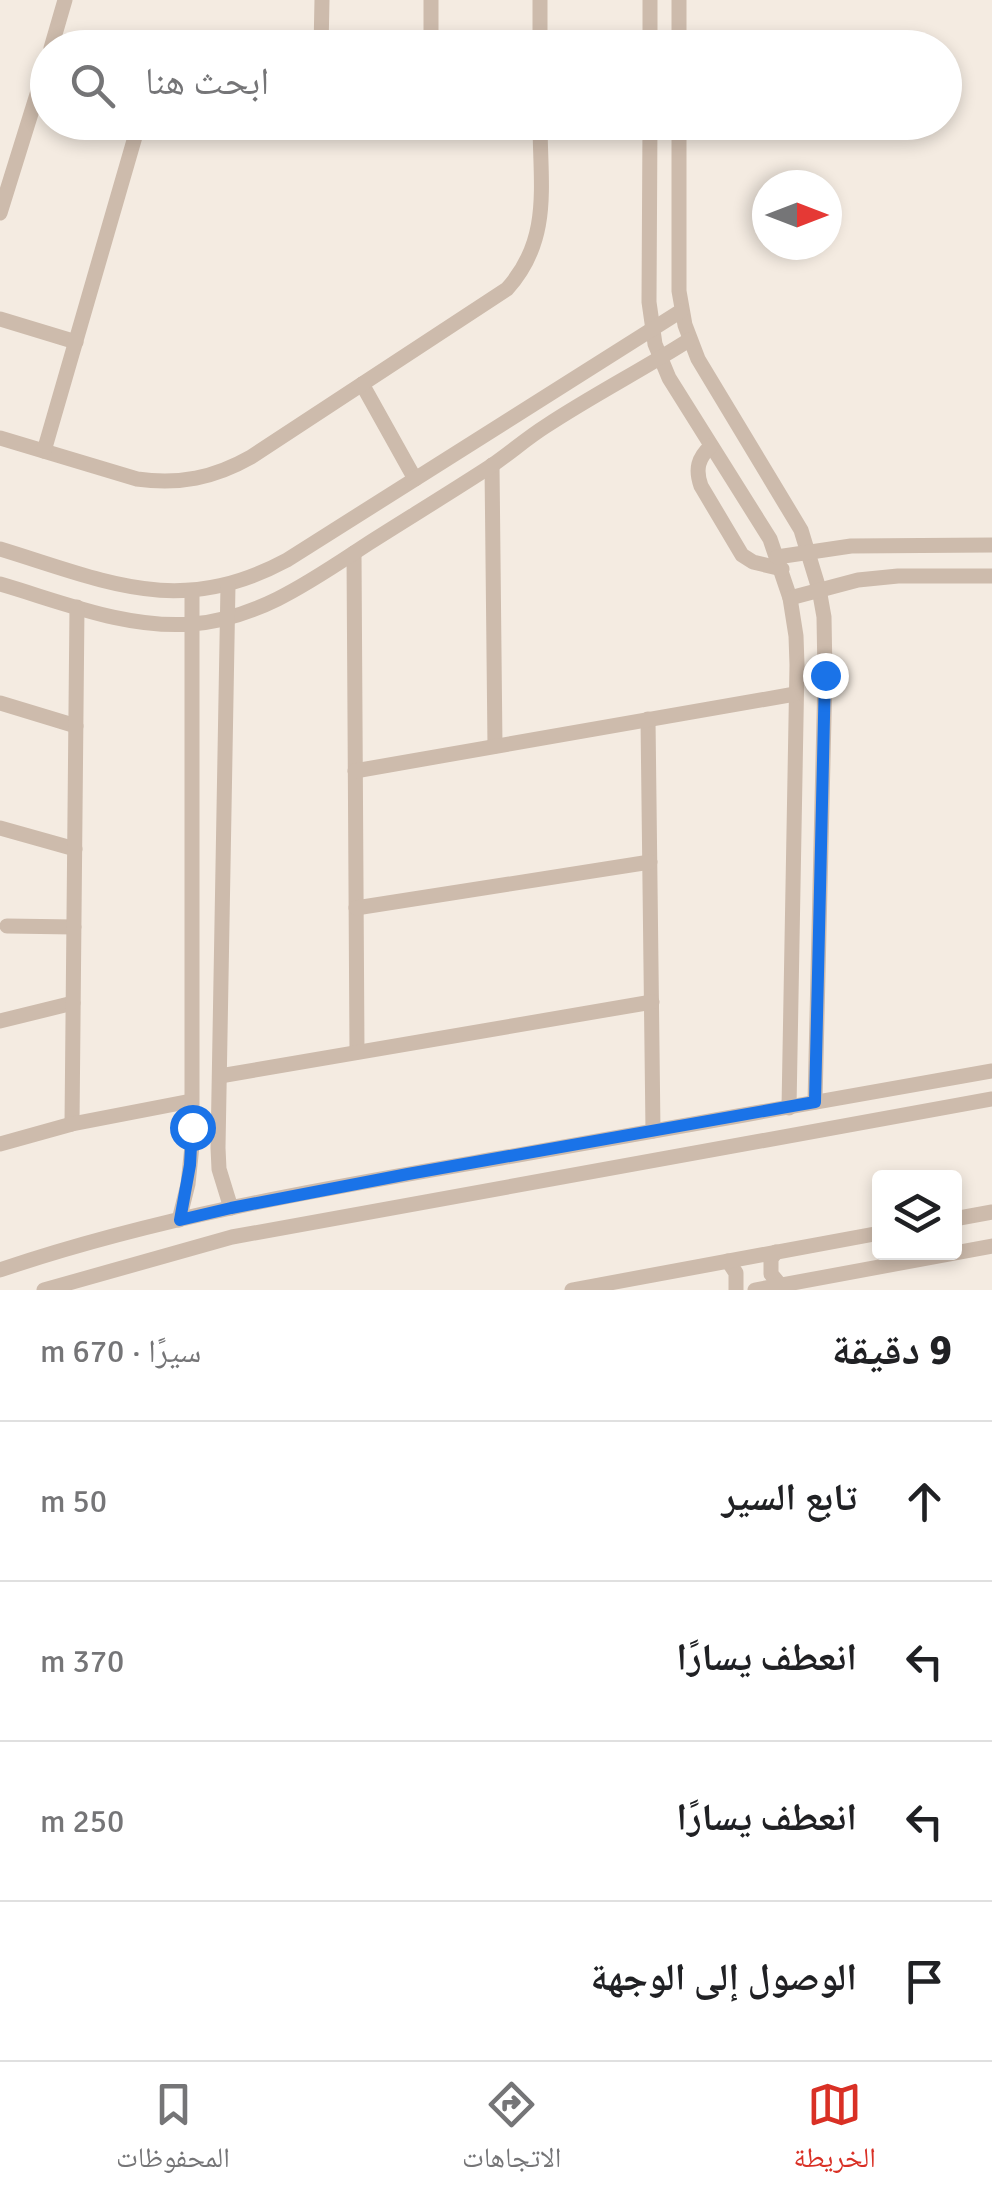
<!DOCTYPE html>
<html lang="ar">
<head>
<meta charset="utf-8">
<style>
	body { margin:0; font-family:Signika,"Noto Naskh Arabic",sans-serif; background:#f2f2f2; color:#202124; direction:rtl }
	.controls { position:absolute; right:30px; bottom:30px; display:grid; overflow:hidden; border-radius:10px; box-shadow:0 5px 15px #0003 }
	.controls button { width:90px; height:90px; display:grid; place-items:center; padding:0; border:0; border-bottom:2px solid #e0e0e0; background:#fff; color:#202124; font:50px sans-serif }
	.compass { position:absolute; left:752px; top:170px; width:90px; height:90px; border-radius:50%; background:#fff; box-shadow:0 5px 15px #0003; rotate:90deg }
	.stop { position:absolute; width:30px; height:30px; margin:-22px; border:8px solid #1a73e8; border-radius:50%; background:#fff }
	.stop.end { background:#1a73e8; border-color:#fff; box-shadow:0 2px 10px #0008 }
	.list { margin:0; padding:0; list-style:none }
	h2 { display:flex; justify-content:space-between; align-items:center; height:130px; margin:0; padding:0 40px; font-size:42px }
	h2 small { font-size:32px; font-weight:400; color:#757577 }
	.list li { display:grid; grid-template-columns:65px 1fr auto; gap:30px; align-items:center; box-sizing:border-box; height:160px; padding:0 40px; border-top:2px solid #e0e0e0 }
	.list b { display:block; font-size:38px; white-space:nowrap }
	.list em { font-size:32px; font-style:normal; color:#757577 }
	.icon { flex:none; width:55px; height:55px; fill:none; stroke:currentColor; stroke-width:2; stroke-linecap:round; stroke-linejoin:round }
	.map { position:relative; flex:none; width:992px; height:1290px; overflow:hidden; direction:ltr }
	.search { position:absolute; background:#fff; box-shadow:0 5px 15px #0003; left:30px; right:30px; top:30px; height:110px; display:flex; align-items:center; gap:25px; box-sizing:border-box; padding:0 35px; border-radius:55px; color:#757577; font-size:38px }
	.sheet { height:770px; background:#fff }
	nav { display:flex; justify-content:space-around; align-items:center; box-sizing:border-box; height:140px; border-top:2px solid #e0e0e0; background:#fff; font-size:28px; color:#757577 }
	nav a { display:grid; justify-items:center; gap:5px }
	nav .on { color:#d93025 }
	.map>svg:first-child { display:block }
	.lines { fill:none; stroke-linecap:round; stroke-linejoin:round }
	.minor { stroke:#cdbbac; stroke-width:15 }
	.route { stroke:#1a73e8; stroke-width:12 }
</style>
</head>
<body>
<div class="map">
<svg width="992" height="1290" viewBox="0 0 992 1290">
	<rect width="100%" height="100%" fill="#f4ebe1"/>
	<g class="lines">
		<!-- minor -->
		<g class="minor">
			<path d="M431,0V48"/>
			<path d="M679,0V48"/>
			<path d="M51,48L65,0"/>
			<path d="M321,48L322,0"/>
			<path d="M540,48V0"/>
			<path d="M650,48V0"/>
			<path d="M135,122L540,128"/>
			<path d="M650,122L649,302L655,344L669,378L770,539L790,598L796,636L797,665L789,1108"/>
			<path d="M679,122V291L685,325L698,359L801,530L819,589L824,617L825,675L815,1102"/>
			<path d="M0,213L48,59"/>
			<path d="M0,319L76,342"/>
			<path d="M362,384L415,479"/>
			<path d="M0,438L137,479C179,485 214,478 251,457L507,289C552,239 540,185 540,122"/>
			<path d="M711,446C698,458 695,469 701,486L742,555L753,562L782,569"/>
			<path d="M44,451L139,123"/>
			<path d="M492,465L495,746"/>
			<path d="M0,549C108,582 179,618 287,560L681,311"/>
			<path d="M354,553L357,1052"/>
			<path d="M777,557L851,546L992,545"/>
			<path d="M0,584C62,602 126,629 192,624C259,619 314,579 369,543C410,517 451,492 491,466C510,453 527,438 546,426C593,395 642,370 689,340"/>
			<path d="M228,585L218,1148L219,1169L231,1208"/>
			<path d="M790,598L858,580L898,576H992"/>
			<path d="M0,703L76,726"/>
			<path d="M648,719L653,1131"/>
			<path d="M355,771L795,694"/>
			<path d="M0,828L75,849"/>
			<path d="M356,908L650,862"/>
			<path d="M7,926L74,927"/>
			<path d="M0,1021L73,1003"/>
			<path d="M220,1076L652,1002"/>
			<path d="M72,1124L77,607"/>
			<path d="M0,1144L72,1124L191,1101"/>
			<path d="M954,1219L992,1212"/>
			<path d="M179,1220L188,1184L192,1146V591"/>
			<path d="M776,1252L771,1259V1274L781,1286"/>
			<path d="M728,1261L736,1273V1290"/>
			<path d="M0,1270C162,1215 333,1187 501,1158C665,1129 828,1100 992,1071"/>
			<path d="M44,1290L232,1237L992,1099"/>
			<path d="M572,1290L880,1233"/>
			<path d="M755,1290L992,1246"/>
		</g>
	</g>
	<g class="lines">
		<!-- route -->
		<path class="route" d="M192,1127L190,1165L180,1220L231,1208L408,1174L815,1102L825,675"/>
	</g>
</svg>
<div class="controls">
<button><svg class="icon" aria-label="layers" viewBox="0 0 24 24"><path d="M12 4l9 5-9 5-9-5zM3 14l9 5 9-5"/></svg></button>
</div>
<svg class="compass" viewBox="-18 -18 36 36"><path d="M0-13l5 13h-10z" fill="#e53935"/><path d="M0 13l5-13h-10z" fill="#757577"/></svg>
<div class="stop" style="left:192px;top:1127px"></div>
<div class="stop end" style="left:825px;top:675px"></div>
<div class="search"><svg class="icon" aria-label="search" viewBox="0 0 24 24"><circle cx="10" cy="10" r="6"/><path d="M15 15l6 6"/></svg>ابحث هنا</div>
</div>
<section class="sheet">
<h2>9 دقيقة<small>سيرًا · 670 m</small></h2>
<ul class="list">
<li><svg class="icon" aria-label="ahead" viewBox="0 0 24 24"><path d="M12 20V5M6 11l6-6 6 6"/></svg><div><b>تابع السير</b></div><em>50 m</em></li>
<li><svg class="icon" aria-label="left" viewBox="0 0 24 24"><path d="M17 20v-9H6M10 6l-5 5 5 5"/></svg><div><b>انعطف يسارًا</b></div><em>370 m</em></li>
<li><svg class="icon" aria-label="left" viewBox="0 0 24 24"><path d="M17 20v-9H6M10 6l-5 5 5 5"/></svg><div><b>انعطف يسارًا</b></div><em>250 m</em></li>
<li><svg class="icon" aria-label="arrive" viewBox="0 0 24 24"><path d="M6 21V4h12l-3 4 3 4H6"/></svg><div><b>الوصول إلى الوجهة</b></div></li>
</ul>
</section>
<nav>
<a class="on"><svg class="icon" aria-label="map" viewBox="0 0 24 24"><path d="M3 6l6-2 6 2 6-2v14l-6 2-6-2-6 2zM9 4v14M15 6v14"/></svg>الخريطة</a>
<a><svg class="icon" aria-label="directions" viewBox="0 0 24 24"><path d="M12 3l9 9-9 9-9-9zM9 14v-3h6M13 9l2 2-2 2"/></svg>الاتجاهات</a>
<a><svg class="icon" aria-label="saved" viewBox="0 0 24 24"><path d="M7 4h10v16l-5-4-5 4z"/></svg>المحفوظات</a>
</nav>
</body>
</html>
